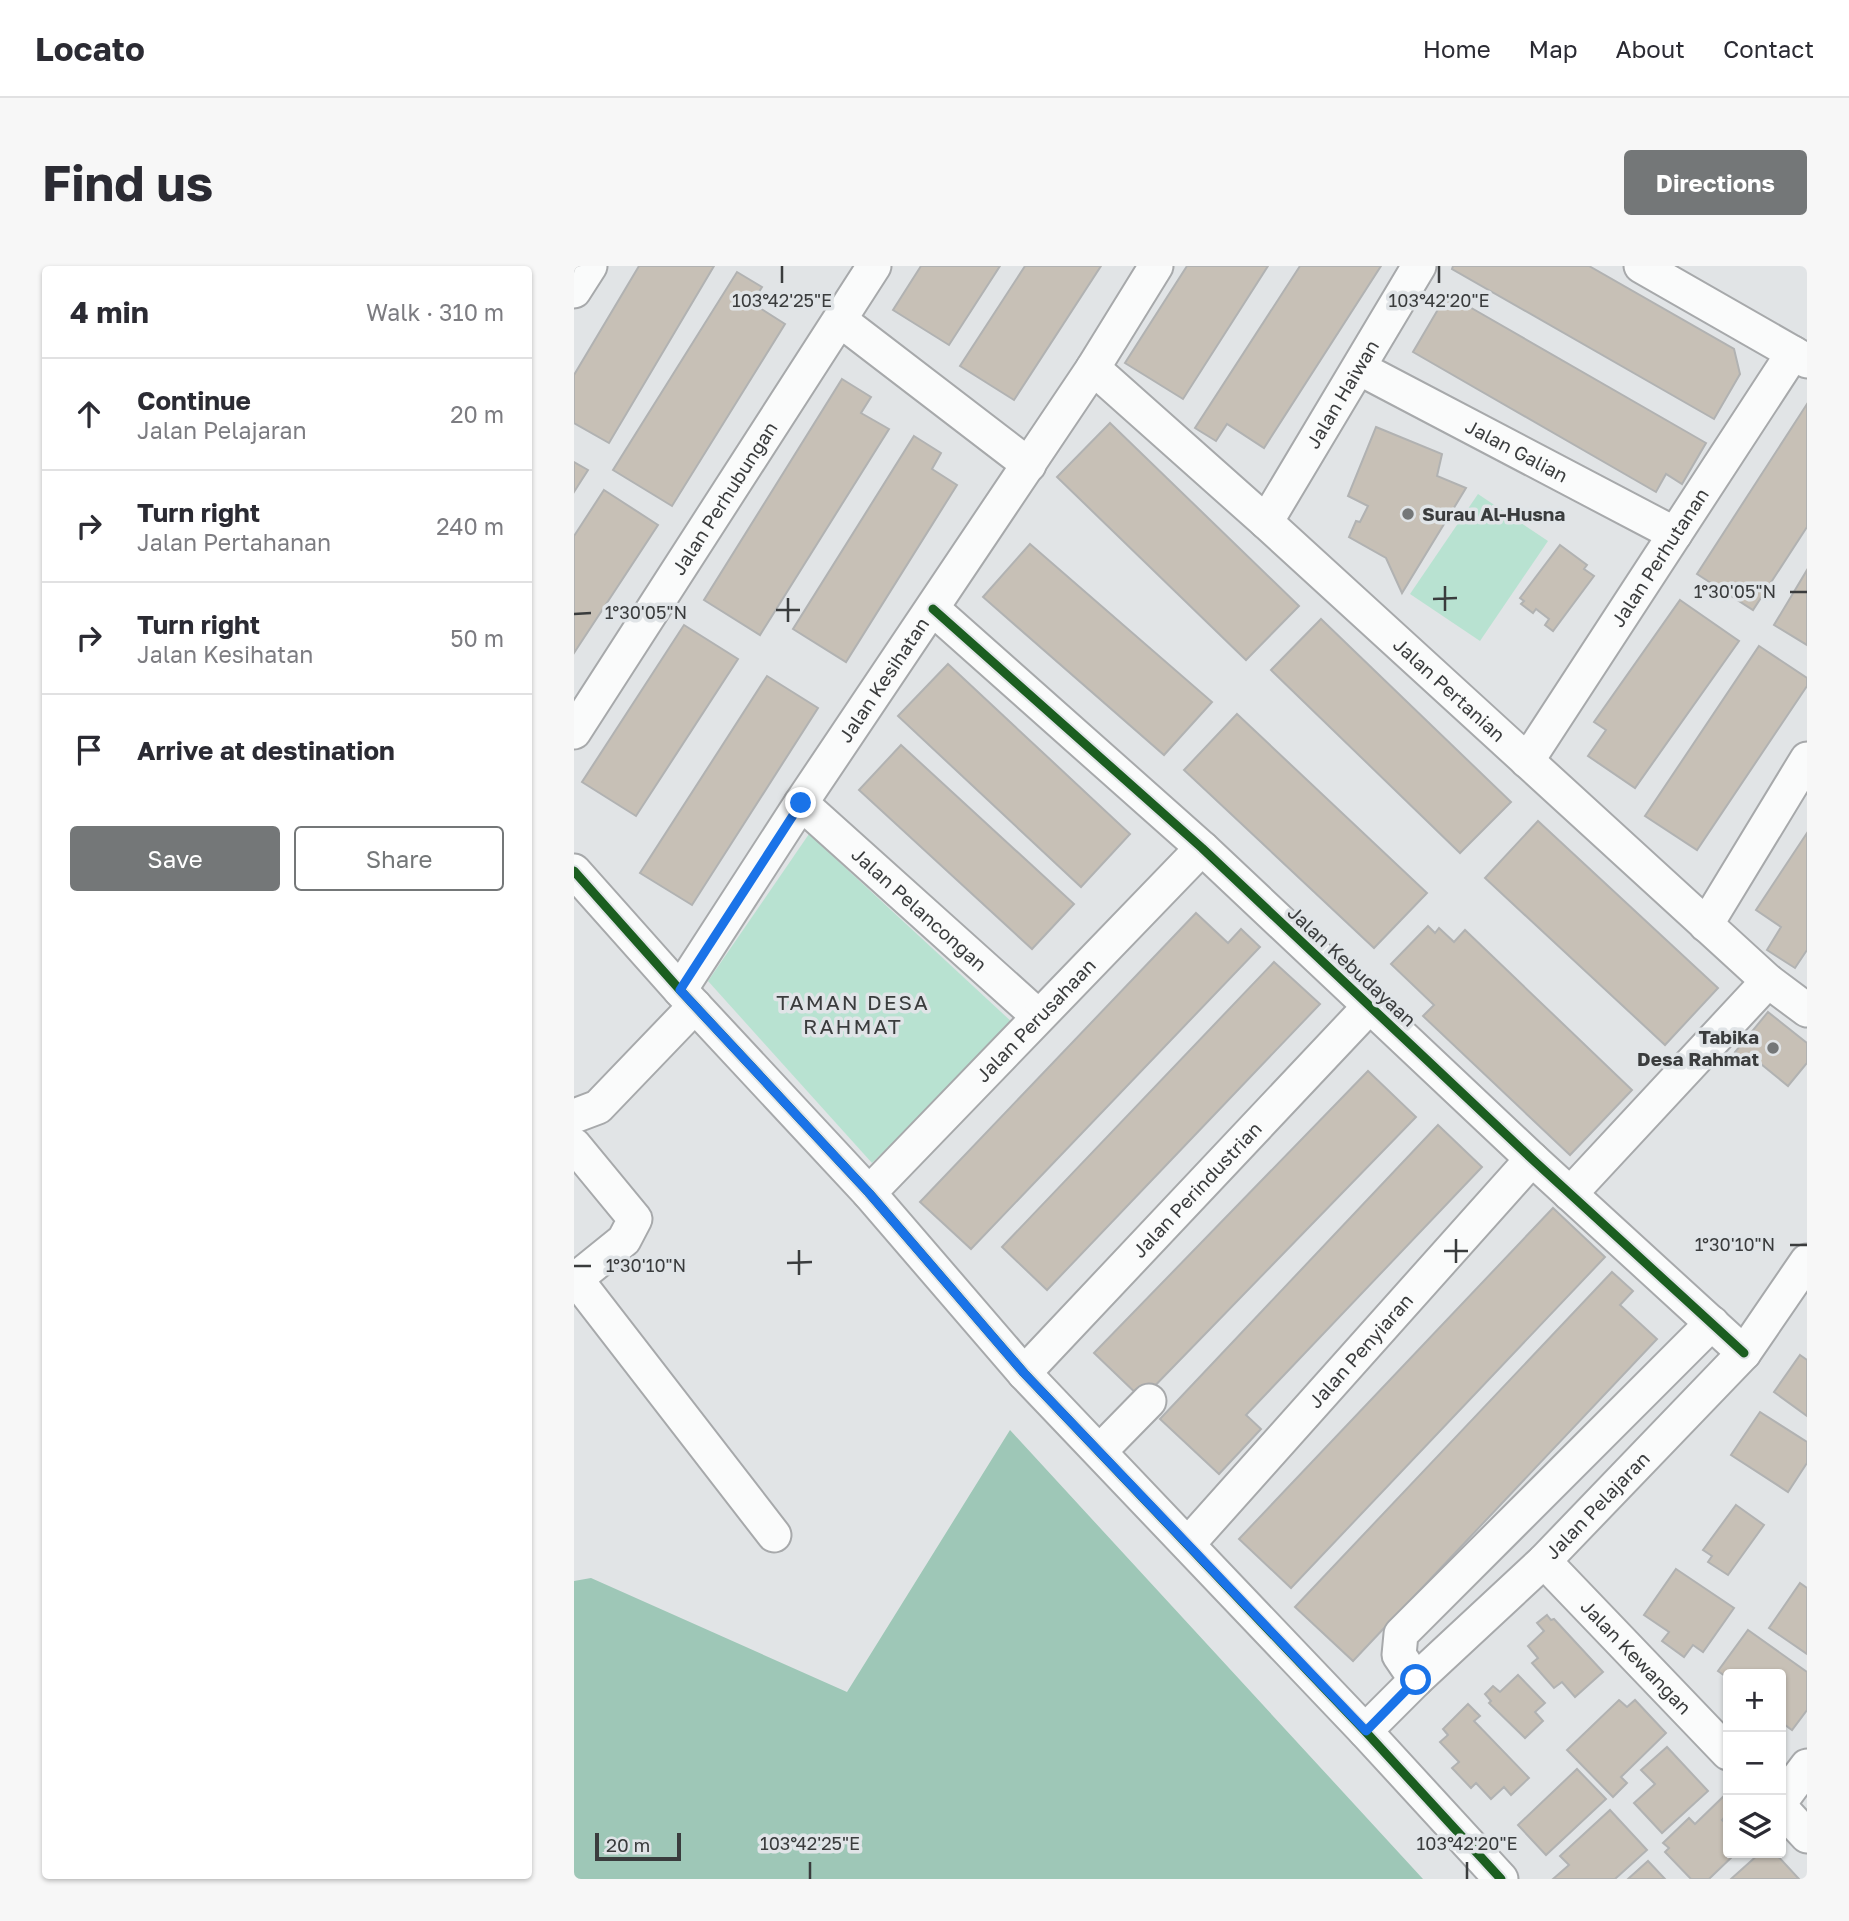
<!DOCTYPE html>
<html lang="en">
<head>
<meta charset="utf-8">
<style>
	body { margin:0; font-family:"Golos Text",sans-serif; background:#f7f7f7; color:#2b2b33 }
	.controls { position:absolute; right:21px; bottom:21px; display:grid; overflow:hidden; border-radius:7px; box-shadow:0 2px 5px #0004 }
	.controls button { width:63px; height:63px; display:grid; place-items:center; padding:0; border:0; border-bottom:2px solid #e1e1e2; background:#fff; color:#2b2b33; font:35px sans-serif }
	.scale { position:absolute; left:21px; bottom:18px; width:86px; box-sizing:border-box; padding-left:7px; border:4px solid #3a3c3d; border-top:0; font-size:19px; line-height:24px; white-space:nowrap; color:#3a3c3d; -webkit-text-stroke:5px #e0e4e7; paint-order:stroke }
	.stop { position:absolute; width:21px; height:21px; margin:-16px; border:5px solid #1a73e8; border-radius:50%; background:#fff }
	.stop.end { background:#1a73e8; border-color:#fff; box-shadow:0 2px 7px #0008 }
	.list { margin:0; padding:0; list-style:none }
	h2 { display:flex; justify-content:space-between; align-items:center; height:91px; margin:0; padding:0 28px; font-size:30px }
	h2 small { font-size:23px; font-weight:400; color:#7c7c81 }
	.list li { display:grid; grid-template-columns:46px 1fr auto; gap:21px; align-items:center; box-sizing:border-box; height:112px; padding:0 28px; border-top:2px solid #e1e1e2 }
	.list b { display:block; font-size:26px; white-space:nowrap }
	.list p { margin:0; font-size:23px; white-space:nowrap; color:#7c7c81 }
	.list em { font-size:23px; font-style:normal; color:#7c7c81 }
	.actions { display:flex; gap:14px; padding:21px 28px }
	.actions a { flex:1; padding:16px 0; border:2px solid #747778; border-radius:7px; text-align:center; font-size:24px; color:#747778 }
	.actions .main { background:#747778; color:#fff }
	.icon { flex:none; width:38px; height:38px; fill:none; stroke:currentColor; stroke-width:2; stroke-linecap:round; stroke-linejoin:round }
	.map { position:relative; flex:none; width:1233px; height:1613px; overflow:hidden; border-radius:7px }
	header { display:flex; align-items:center; gap:42px; box-sizing:border-box; height:98px; padding:0 35px; background:#fff; border-bottom:2px solid #e1e1e2 }
	header strong { font-size:33px }
	nav { display:flex; gap:38px; margin-inline-start:auto; font-size:24px }
	.intro { display:flex; align-items:center; justify-content:space-between; box-sizing:border-box; height:168px; padding:0 42px }
	h1 { margin:0; font-size:49px }
	.button { padding:18px 32px; border-radius:7px; background:#747778; color:#fff; font-size:24px; font-weight:700 }
	main { display:flex; gap:42px; padding:0 42px }
	aside { flex:1; background:#fff; border-radius:7px; box-shadow:0 2px 5px #0004 }
	.map>svg:first-child { display:block }
	.green { fill:#b8e2d1 }
	.forest { fill:#9ec7b7 }
	.building { fill:#c7c0b6; stroke:#b1b2b2; stroke-width:2 }
	.lines { fill:none; stroke-linecap:round; stroke-linejoin:round }
	.minor-casing { stroke:#a7a9ab; stroke-width:37 }
	.minor { stroke:#fafbfb; stroke-width:33 }
	.cycleway-casing { stroke:#e0e4e7; stroke-width:13 }
	.cycleway { stroke:#1b5e20; stroke-width:9 }
	.route { stroke:#1a73e8; stroke-width:9 }
	.ticks { fill:none; stroke:#3a3c3d; stroke-width:2.5 }
	.poi-dot { fill:#747778; stroke:#e0e4e7; stroke-width:2.5 }
	.labels { text-anchor:middle; stroke-width:7; stroke-linejoin:round; paint-order:stroke }
	.street-label { font-size:19px; fill:#3a3c3d; stroke:#e0e4e7 }
	.poi-label { font-size:19px; font-weight:bold; fill:#3a3c3d; stroke:#e0e4e7; text-anchor:start }
	.neighbourhood-label { font-size:21px; letter-spacing:2px; fill:#3a3c3d; stroke:#e0e4e7 }
	.ticks-label { font-size:18px; text-anchor:middle; fill:#3a3c3d; stroke:#e0e4e7; stroke-width:7; stroke-linejoin:round; paint-order:stroke }
</style>
</head>
<body>
<header>
<strong>Locato</strong>
<nav><a>Home</a><a>Map</a><a>About</a><a>Contact</a></nav>
</header>
<div class="intro"><h1>Find us</h1><a class="button">Directions</a></div>
<main>
<aside>
<h2>4 min<small>Walk · 310 m</small></h2>
<ul class="list">
<li><svg class="icon" aria-label="ahead" viewBox="0 0 24 24"><path d="M12 20V5M6 11l6-6 6 6"/></svg><div><b>Continue</b><p>Jalan Pelajaran</p></div><em>20 m</em></li>
<li><svg class="icon" aria-label="right" viewBox="0 0 24 24"><path d="M7 20v-9h11M14 6l5 5-5 5"/></svg><div><b>Turn right</b><p>Jalan Pertahanan</p></div><em>240 m</em></li>
<li><svg class="icon" aria-label="right" viewBox="0 0 24 24"><path d="M7 20v-9h11M14 6l5 5-5 5"/></svg><div><b>Turn right</b><p>Jalan Kesihatan</p></div><em>50 m</em></li>
<li><svg class="icon" aria-label="arrive" viewBox="0 0 24 24"><path d="M6 21V4h12l-3 4 3 4H6"/></svg><div><b>Arrive at destination</b></div></li>
</ul>
<div class="actions"><a class="main">Save</a><a>Share</a></div>
</aside>
<div class="map">
<svg width="1233" height="1613" viewBox="0 0 1233 1613">
	<rect width="100%" height="100%" fill="#e1e4e6"/>
	<!-- green -->
	<g class="green">
		<path d="M904,228L974,275L906,375L836,328Z"/>
		<path d="M235,568L440,758L298,897L134,715Z"/>
	</g>
	<!-- forest -->
	<path class="forest" d="M436,1164L849,1613H0V1315L17,1312L273,1426Z"/>
	<!-- building -->
	<g class="building">
		<path d="M65,0H140L35,177L0,157V109Z"/>
		<path d="M347,0H426L375,79L319,44Z"/>
		<path d="M451,0H527L440,134L386,100Z"/>
		<path d="M613,0H694L609,133L551,97Z"/>
		<path d="M726,0H807L690,182L653,158L642,175L621,162Z"/>
		<path d="M879,0H1015L1160,83L1166,108L1140,153L878,3Z"/>
		<path d="M163,6L188,21L178,37L211,58L98,240L39,204Z"/>
		<path d="M873,28L1132,177L1108,218L1092,208L1082,226L839,86Z"/>
		<path d="M268,113L297,131L287,147L315,163L186,369L130,334Z"/>
		<path d="M1233,138V261L1179,344L1123,308Z"/>
		<path d="M536,157L725,340L672,394L483,211Z"/>
		<path d="M802,161L868,188L863,210L892,222L828,327L812,292L775,271L782,255L786,256L794,240L774,230Z"/>
		<path d="M340,170L367,187L358,203L383,219L272,396L219,363Z"/>
		<path d="M0,196L14,204L0,226Z"/>
		<path d="M30,224L84,259L0,387V270Z"/>
		<path d="M456,278L638,436L590,489L409,331Z"/>
		<path d="M986,279L1013,299L1010,303L1020,310L979,365L971,359L975,353L962,343L959,347L947,338L950,335L946,332Z"/>
		<path d="M1233,304V379L1200,359Z"/>
		<path d="M1106,334L1165,375L1061,522L1014,490L1032,464L1020,456Z"/>
		<path d="M747,353L937,536L886,587L697,404Z"/>
		<path d="M110,359L164,393L62,550L8,516Z"/>
		<path d="M1185,380L1233,412V420L1123,584L1071,550Z"/>
		<path d="M374,398L556,568L507,621L324,450Z"/>
		<path d="M193,410L244,442L118,639L66,607Z"/>
		<path d="M663,448L853,627L800,682L610,504Z"/>
		<path d="M327,479L500,638L458,683L285,524Z"/>
		<path d="M964,555L1144,722L1091,779L911,612Z"/>
		<path d="M1233,567V684L1221,702L1193,684L1207,661L1182,644Z"/>
		<path d="M622,647L654,677L667,663L686,681L397,983L346,936Z"/>
		<path d="M854,660L861,667L865,662L880,676L891,664L1058,824L996,889L849,750L860,739L817,698Z"/>
		<path d="M700,696L746,738L473,1024L428,981Z"/>
		<path d="M1194,746L1233,777V797L1214,820L1182,794L1178,799L1161,786Z"/>
		<path d="M794,805L842,851L568,1133L520,1087Z"/>
		<path d="M864,859L908,901L672,1149L687,1163L645,1208L586,1153Z"/>
		<path d="M979,942L1031,991L717,1322L665,1273Z"/>
		<path d="M1038,1006L1059,1025L1046,1039L1083,1073L779,1395L721,1341Z"/>
		<path d="M1226,1089L1233,1094V1150L1200,1126Z"/>
		<path d="M1186,1146L1233,1176V1197L1214,1226L1157,1189Z"/>
		<path d="M1162,1239L1190,1259L1154,1309L1134,1296L1138,1290L1129,1284Z"/>
		<path d="M1102,1303L1160,1342L1129,1386L1119,1379L1110,1391L1088,1375L1095,1366L1070,1349Z"/>
		<path d="M1226,1317L1233,1322V1388L1195,1362Z"/>
		<path d="M973,1349L977,1354L980,1353L1029,1406L1001,1431L988,1416L980,1422L958,1397L964,1392L954,1380L970,1365L963,1357Z"/>
		<path d="M1174,1364L1233,1406V1444L1218,1464L1207,1456V1408H1154V1412L1144,1405Z"/>
		<path d="M944,1409L971,1437L961,1446L969,1455L951,1472L915,1437L917,1435L911,1428L919,1420L926,1426Z"/>
		<path d="M1045,1434L1053,1441L1061,1434L1092,1467L1047,1511L1053,1517L1039,1531L993,1484Z"/>
		<path d="M894,1438L906,1450L900,1455L955,1512L937,1529L930,1521L917,1533L902,1517L897,1522L878,1502L885,1496L866,1476L874,1469L869,1463Z"/>
		<path d="M1093,1481L1134,1525L1088,1567L1060,1537L1081,1518L1067,1504Z"/>
		<path d="M1003,1503L1032,1533L972,1589L944,1559Z"/>
		<path d="M1152,1528L1154,1530V1547L1148,1554L1154,1560V1587H1162L1135,1613H1117L1091,1586L1095,1582L1089,1577L1115,1552L1121,1558Z"/>
		<path d="M1036,1544L1073,1584L1041,1613H979L995,1599L986,1590Z"/>
		<path d="M1186,1587H1201L1225,1613H1157Z"/>
		<path d="M1074,1595L1091,1613H1054Z"/>
	</g>
	<g class="lines">
		<defs>
			<g id="minor">
				<path d="M1067,0L1233,95"/>
				<path d="M0,25L16,0"/>
				<path d="M266,54L455,199"/>
				<path id="s1" d="M519,102L692,256L1194,715L1233,744"/>
				<path id="s2" d="M785,102L1101,268"/>
				<path id="s3" d="M692,256L845,0"/>
				<path d="M359,343L628,582L958,893L1170,1087"/>
				<path id="s4" d="M0,466L300,0"/>
				<path id="s5" d="M953,495L1219,87"/>
				<path id="s6" d="M227,537L464,750"/>
				<path d="M0,605L106,724L295,927L450,1107L791,1465L927,1613"/>
				<path d="M1132,659L1233,493"/>
				<path id="s7" d="M106,724L227,537L519,102L582,0"/>
				<path d="M0,850L24,841L121,740"/>
				<path d="M0,879L61,953L50,974L2,1013L200,1269"/>
				<path id="s8" d="M295,927L628,582"/>
				<path d="M996,928L1194,715"/>
				<path id="s9" d="M450,1107L795,741"/>
				<path d="M526,1185L575,1135"/>
				<path id="s10" d="M614,1278L958,893"/>
				<path id="s11" d="M970,1295L1154,1487"/>
				<path d="M842,1414L825,1389L827,1368L1138,1057"/>
				<path id="s12" d="M791,1465L842,1414L970,1295L1170,1087L1233,995"/>
				<path d="M1207,1535L1233,1500"/>
				<path d="M1207,1542L1233,1570"/>
			</g>
		</defs>
		<!-- minor casing -->
		<use href="#minor" class="minor-casing"/>
		<!-- minor -->
		<use href="#minor" class="minor"/>
		<defs>
			<g id="cycleway">
				<path d="M359,343L628,582L958,893L1170,1087"/>
				<path d="M0,605L106,724L295,927L450,1107L791,1465L927,1613"/>
			</g>
		</defs>
		<!-- cycleway casing -->
		<use href="#cycleway" class="cycleway-casing"/>
		<!-- cycleway -->
		<use href="#cycleway" class="cycleway"/>
	</g>
	<g class="lines">
		<!-- route -->
		<path class="route" d="M227,537L106,724L295,927L450,1107L792,1465L842,1414"/>
	</g>
	<!-- ticks -->
	<path class="ticks" d="M208,0V17M865,0V17M871,320V345M1216,326H1233M214,332V356M859,333L883,332M202,344H226M0,348L17,347M882,973V997M1216,979H1233M225,984V1009M870,985H894M213,997L238,996M0,1000H17M236,1596V1613M893,1596V1613"/>
	<!-- markers -->
	<g class="poi-dot">
		<circle cx="834" cy="248" r="7"/>
		<circle cx="1199" cy="782" r="7"/>
	</g>
	<g class="labels">
		<!-- street labels -->
		<g class="street-label">
			<text dy="7" stroke="none"><textPath href="#s3" startOffset="149">Jalan Haiwan</textPath></text>
			<text dy="7" stroke="none"><textPath href="#s2" startOffset="178">Jalan Galian</textPath></text>
			<text dy="7" stroke="none"><textPath href="#s4" startOffset="278">Jalan Perhubungan</textPath></text>
			<text dy="7" stroke="none"><textPath href="#s5" startOffset="243">Jalan Perhutanan</textPath></text>
			<text dy="7" stroke="none"><textPath href="#s7" startOffset="371">Jalan Kesihatan</textPath></text>
			<text dy="7" stroke="none"><textPath href="#s1" startOffset="480">Jalan Pertanian</textPath></text>
			<text dy="7" stroke="none"><textPath href="#s6" startOffset="159">Jalan Pelancongan</textPath></text>
			<text transform="translate(778 700) rotate(43)" y="7">Jalan Kebudayaan</text>
			<text dy="7" stroke="none"><textPath href="#s8" startOffset="240">Jalan Perusahaan</textPath></text>
			<text dy="7" stroke="none"><textPath href="#s9" startOffset="252">Jalan Perindustrian</textPath></text>
			<text dy="7" stroke="none"><textPath href="#s10" startOffset="259">Jalan Penyiaran</textPath></text>
			<text dy="7" stroke="none"><textPath href="#s12" startOffset="324">Jalan Pelajaran</textPath></text>
			<text dy="7" stroke="none"><textPath href="#s11" startOffset="133">Jalan Kewangan</textPath></text>
		</g>
		<!-- poi labels -->
		<g class="poi-label">
			<text x="848" y="255">Surau Al-Husna</text>
			<text x="1185" y="778" text-anchor="end">Tabika<tspan x="1185" dy="22">Desa Rahmat</tspan></text>
		</g>
		<!-- neighbourhood labels -->
		<g class="neighbourhood-label">
			<text x="279" y="744">TAMAN DESA<tspan x="279" dy="24">RAHMAT</tspan></text>
		</g>
	</g>
	<g class="ticks-label">
		<text x="208" y="41">103°42'25"E</text>
		<text x="865" y="41">103°42'20"E</text>
		<text x="1161" y="332">1°30'05"N</text>
		<text x="72" y="353">1°30'05"N</text>
		<text x="1161" y="985">1°30'10"N</text>
		<text x="72" y="1006">1°30'10"N</text>
		<text x="236" y="1584">103°42'25"E</text>
		<text x="893" y="1584">103°42'20"E</text>
	</g>
</svg>
<div class="controls">
<button>+</button>
<button>−</button>
<button><svg class="icon" aria-label="layers" viewBox="0 0 24 24"><path d="M12 4l9 5-9 5-9-5zM3 14l9 5 9-5"/></svg></button>
</div>
<div class="scale">20 m</div>
<div class="stop" style="left:842px;top:1414px"></div>
<div class="stop end" style="left:227px;top:537px"></div>
</div>
</main>
</body>
</html>
